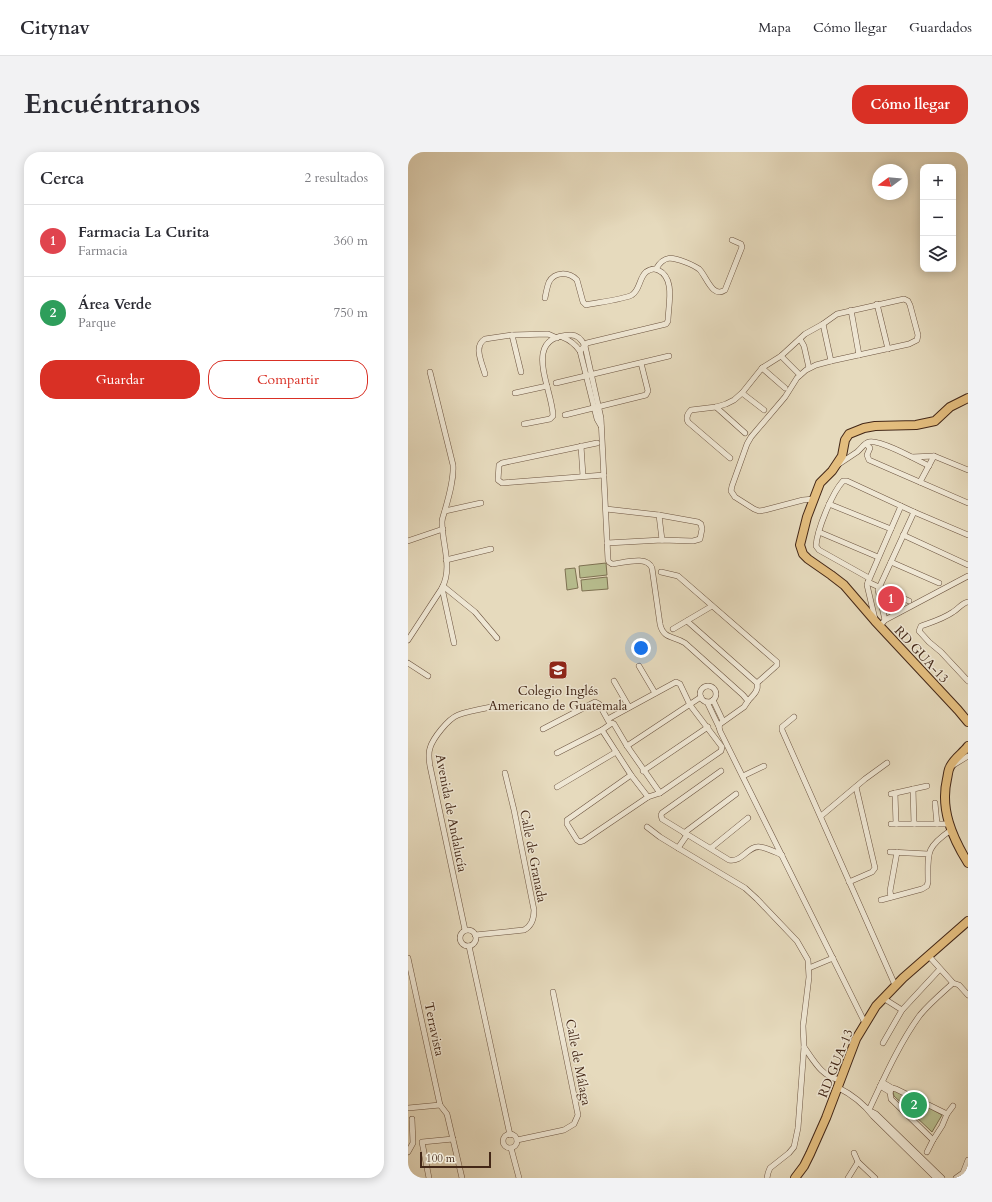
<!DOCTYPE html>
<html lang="es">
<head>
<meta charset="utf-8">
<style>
	body { margin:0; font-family:Cardo,serif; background:#f2f2f3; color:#2b2b33 }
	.controls { position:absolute; right:12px; top:12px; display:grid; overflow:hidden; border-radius:8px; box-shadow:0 2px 10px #0003 }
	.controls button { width:36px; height:36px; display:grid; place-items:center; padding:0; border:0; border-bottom:1px solid #e1e1e2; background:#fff; color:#2b2b33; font:20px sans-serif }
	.compass { position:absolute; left:464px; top:12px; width:36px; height:36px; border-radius:50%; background:#fff; box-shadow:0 2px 10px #0003; rotate:254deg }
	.scale { position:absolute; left:12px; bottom:10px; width:71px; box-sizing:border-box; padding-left:4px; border:2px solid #432717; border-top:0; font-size:11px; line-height:14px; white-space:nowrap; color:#432717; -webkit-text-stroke:3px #efe7d4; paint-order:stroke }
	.you { position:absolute; left:233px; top:496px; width:14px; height:14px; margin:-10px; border:3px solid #fff; border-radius:50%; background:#1a73e8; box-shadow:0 0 0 6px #1a73e833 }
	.badge { display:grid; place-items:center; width:26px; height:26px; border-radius:50%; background:#d93025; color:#fff; font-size:13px; font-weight:700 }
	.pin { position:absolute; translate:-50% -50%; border:2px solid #fff; box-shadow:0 1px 4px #0006 }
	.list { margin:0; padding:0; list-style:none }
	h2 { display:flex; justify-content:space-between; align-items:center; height:52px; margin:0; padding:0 16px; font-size:17px }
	h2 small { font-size:13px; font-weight:400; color:#7c7c81 }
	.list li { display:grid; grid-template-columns:26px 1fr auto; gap:12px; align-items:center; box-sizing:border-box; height:72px; padding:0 16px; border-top:1px solid #e1e1e2 }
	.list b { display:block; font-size:15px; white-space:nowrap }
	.list p { margin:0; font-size:13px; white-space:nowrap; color:#7c7c81 }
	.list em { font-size:13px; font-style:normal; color:#7c7c81 }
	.actions { display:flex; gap:8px; padding:12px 16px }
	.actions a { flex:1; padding:9px 0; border:1px solid #d93025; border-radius:16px; text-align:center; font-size:14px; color:#d93025 }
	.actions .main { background:#d93025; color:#fff }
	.icon { flex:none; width:22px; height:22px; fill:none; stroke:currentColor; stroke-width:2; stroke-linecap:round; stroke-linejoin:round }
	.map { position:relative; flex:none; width:560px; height:1026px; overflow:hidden; border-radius:16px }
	header { display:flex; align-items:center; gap:24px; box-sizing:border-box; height:56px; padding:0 20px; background:#fff; border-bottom:1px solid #e1e1e2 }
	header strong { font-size:19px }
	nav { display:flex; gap:22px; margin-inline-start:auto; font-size:14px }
	.intro { display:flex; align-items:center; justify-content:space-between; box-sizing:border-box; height:96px; padding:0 24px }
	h1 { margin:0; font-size:28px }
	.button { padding:10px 18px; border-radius:16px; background:#d93025; color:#fff; font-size:14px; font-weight:700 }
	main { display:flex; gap:24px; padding:0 24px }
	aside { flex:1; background:#fff; border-radius:16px; box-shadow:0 2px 10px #0003 }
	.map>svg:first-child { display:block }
	.green { fill:#b8be8f; stroke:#7e7253 }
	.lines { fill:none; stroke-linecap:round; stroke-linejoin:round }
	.minor-casing { stroke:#6c5440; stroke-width:6 }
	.primary-casing { stroke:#432717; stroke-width:10 }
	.minor { stroke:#efe7d4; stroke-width:5 }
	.primary { stroke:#e3bd7e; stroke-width:8 }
	.labels { text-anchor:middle; stroke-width:3; stroke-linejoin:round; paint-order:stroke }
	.street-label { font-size:13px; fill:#432717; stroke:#efe7d4 }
	.poi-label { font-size:13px; fill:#432717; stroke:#efe7d4 }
</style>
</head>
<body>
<header>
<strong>Citynav</strong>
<nav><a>Mapa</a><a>Cómo llegar</a><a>Guardados</a></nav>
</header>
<div class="intro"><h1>Encuéntranos</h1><a class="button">Cómo llegar</a></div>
<main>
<aside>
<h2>Cerca<small>2 resultados</small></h2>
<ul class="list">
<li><span class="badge" style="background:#e0444e">1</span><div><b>Farmacia La Curita</b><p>Farmacia</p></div><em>360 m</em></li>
<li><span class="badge" style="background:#2e9e5b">2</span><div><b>Área Verde</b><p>Parque</p></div><em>750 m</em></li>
</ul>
<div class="actions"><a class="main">Guardar</a><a>Compartir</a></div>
</aside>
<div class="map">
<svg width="560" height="1026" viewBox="0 0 560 1026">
	<rect width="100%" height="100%" fill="#e6dabd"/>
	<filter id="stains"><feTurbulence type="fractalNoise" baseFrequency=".005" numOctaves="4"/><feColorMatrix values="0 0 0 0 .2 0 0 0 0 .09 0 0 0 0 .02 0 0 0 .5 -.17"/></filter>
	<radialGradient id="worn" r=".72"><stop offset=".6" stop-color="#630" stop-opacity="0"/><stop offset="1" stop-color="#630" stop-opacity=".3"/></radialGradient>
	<!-- green -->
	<g class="green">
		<path d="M198,411L199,423L172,426L171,414Z"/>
		<path d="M167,416L170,436L159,438L157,417Z"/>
		<path d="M199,425L200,437L174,439L173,428Z"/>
		<path d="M486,938H490L534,963L524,980L486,944L485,940Z"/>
	</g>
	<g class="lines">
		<defs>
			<g id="minor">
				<path d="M248,117C256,103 264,105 277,110C282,112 287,114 291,117C298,123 304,147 317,138L334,95L333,92L324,88"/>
				<path d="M137,146C138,141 139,135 141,130C147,119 161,120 169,128L175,150L178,153C187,151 217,147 224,143C232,138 231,126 238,120C242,117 246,116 250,118C268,126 260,154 260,169L258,172L179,191L172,199"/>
				<path d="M469,152L480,197"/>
				<path d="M443,158L451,203"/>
				<path d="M415,172L423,209"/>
				<path d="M104,183L113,220"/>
				<path d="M154,185C162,188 167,192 172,199L189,267L193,274"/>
				<path d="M392,187L396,194L401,216"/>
				<path d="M373,204L392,223"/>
				<path d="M354,216L377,236"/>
				<path d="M77,222C74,211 65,194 77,187L104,183L140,182L149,186"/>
				<path d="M148,231L261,204"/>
				<path d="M107,241L139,234"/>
				<path d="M334,241L356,258"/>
				<path d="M308,255L337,281"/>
				<path d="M157,263L238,243L240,239L233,211"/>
				<path d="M116,272L142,267L145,264C145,238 112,184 163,183C170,183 174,188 177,194L193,266L200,408L201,410L204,412C216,411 239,403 244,416L252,472C255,487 266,484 277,491L335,543L340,549L336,555L312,572L311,575L312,579L457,871"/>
				<path d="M189,291L94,311L91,313L90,328L94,331L196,323"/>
				<path d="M458,292L462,296L459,303L461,308L560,351"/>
				<path d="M173,294L175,324"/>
				<path d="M504,305L526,304L560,318"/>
				<path d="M322,306L280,270C278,266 279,262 283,258L308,255L318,252L326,248L334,241L354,216L373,204L397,182L415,172L429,162L496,147L500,149L502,153L510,183L509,188L501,192L423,209L408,213L398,218L389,226L377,245L343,285L339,292L324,334L323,339L327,345L346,357L351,359L357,358L395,348L406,347"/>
				<path d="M431,312C437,308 443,304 449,300C453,297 456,291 461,290C472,287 511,309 521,314"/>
				<path d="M512,330L526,304"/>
				<path d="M421,352L483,377"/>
				<path d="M198,357L251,363L290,370L293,372L294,377L292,387L285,389L254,388L199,391"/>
				<path d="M37,359L73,351"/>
				<path d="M251,363L254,388"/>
				<path d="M411,380L470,405"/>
				<path d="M495,383L560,413"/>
				<path d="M0,389L35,377"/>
				<path d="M38,408L83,397"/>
				<path d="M483,410L531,431"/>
				<path d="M253,420L270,424L369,510V513L367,515L349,531"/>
				<path d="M461,426L411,398L408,394C409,378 424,341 435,329H439L506,360L560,383"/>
				<path d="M460,430L501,449"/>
				<path d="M35,434L67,460L89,486"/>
				<path d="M34,436L46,491"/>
				<path d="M560,450C554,451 550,457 545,460C535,467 524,470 513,474L511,479L521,490L533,500L560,529"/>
				<path d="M467,467L459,433L460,430L493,354"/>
				<path d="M477,468L470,438L506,360"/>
				<path d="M279,469L349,531C351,539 345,543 340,549"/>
				<path d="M472,474L477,468L560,424"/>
				<path d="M265,477L304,454"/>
				<path d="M0,488L34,436C45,415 34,392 34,370C34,366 36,362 37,358C41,344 46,327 45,313L22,220"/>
				<path d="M0,511L20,524"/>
				<path d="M231,514L247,541"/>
				<path d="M206,529L221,555"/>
				<circle cx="300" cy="542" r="8"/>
				<path d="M305,548L315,569"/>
				<path d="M299,550L311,575"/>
				<path d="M386,565L374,575V578L487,833"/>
				<path d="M200,567L268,530L272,532L282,553L314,595L313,599L252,641L240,645L175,689L172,690L169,688L159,672V668L223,623"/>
				<path d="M135,577L187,550L191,552L201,570"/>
				<path d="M219,594L293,545"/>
				<path d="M149,601L194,578"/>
				<path d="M544,614L560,604"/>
				<path d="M235,619L300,575"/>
				<path d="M313,619L254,661L253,663L254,667L321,708C334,711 340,693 352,695C360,696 367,700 374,703"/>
				<path d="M335,624L356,614"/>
				<path d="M149,635L208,600"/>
				<path d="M505,637L506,672"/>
				<path d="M487,641L488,672"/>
				<path d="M483,642L519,634"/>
				<path d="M240,645L223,623L194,578L204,571L206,572L219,594L252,641"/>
				<path d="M527,651L529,672"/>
				<path d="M413,664L457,627L479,611"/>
				<path d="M483,672H541"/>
				<path d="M239,675L252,685L270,696L337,736L349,747L389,789L400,808L401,825L395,874L396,895L390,976L386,995L381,1001L362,1016L360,1021L359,1026"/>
				<path d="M276,681L328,642"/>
				<path d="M270,696L279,683"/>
				<path d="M303,696L340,666"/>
				<path d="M482,700L520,702"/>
				<path d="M441,730L464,720L467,716L448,635"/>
				<path d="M483,745L482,739L489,700"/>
				<path d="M473,748L514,737L519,734L520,730C520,701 517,696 543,678"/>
				<circle cx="60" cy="786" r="8"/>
				<path d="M57,778L22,614C21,608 20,602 22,596C25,586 40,567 50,563C60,559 72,557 83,555"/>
				<path d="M67,783L116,778C124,774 126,766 126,758L106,658L97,621"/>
				<path d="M61,794L102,983"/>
				<path d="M520,803L545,831L551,833L560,843"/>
				<path d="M0,806L32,953L39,962L54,1026"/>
				<path d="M401,816L425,806"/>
				<path d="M475,846L494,858"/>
				<path d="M475,891L494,858L532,817"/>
				<path d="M396,895C406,909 414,925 432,928"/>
				<path d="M474,930L484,936"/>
				<path d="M472,934L482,940"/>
				<path d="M429,935C443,942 456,952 465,964L528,1026"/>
				<path d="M0,956L32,953"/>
				<path d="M461,958C475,928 492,890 512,863C522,851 534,841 545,831"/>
				<path d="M462,959L468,962L534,1026"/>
				<circle cx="102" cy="989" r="7"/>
				<path d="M109,988L156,978L166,972L170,963L145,840"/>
				<path d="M525,988L483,947L482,940L484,936L488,937L539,962"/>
				<path d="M103,996L111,1026"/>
				<path d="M0,1000L5,991L4,967"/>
				<path d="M519,1000L525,988L534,974L539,962L545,954"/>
				<path d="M446,1001L450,1010L467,1026"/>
				<path d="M21,1026L14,990L45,987"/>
				<path d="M440,1026L450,1010"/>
				<path d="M548,1026L555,1021"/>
				<path d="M555,1026V1021L560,1008"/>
			</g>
			<g id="primary">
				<path d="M560,246L542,255L527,269L508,273L467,274L456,276L441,282L437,288L434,304L424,319L412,331L399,365L392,393L395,402L400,407L423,423L436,433L467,469L550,558L560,570"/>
				<path d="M560,594C555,601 546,606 542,615C540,618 540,623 539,627C532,657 544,685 560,711"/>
				<path d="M387,1026L396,1014L402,1002L418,966L448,887L468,854L495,826L560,769"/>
			</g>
		</defs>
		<!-- minor casing -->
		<use href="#minor" class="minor-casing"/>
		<!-- primary casing -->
		<use href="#primary" class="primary-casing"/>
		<!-- minor -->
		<use href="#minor" class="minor"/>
		<!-- primary -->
		<use href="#primary" class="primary"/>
	</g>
	<!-- icons -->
	<defs>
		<symbol id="school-square" viewBox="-11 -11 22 22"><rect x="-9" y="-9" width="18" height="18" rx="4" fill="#8f2418" stroke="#efe7d4"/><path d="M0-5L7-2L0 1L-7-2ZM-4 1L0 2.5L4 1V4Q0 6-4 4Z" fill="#fff"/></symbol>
	</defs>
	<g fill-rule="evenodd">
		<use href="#school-square" x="139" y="507" width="22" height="22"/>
	</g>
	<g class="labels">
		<!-- street labels -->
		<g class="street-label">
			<text transform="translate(514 502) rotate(47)" y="5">RD GUA-13</text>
			<text transform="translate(44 661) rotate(79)" y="5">Avenida de Andalucía</text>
			<text transform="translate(126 704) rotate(79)" y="5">Calle de Granada</text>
			<text transform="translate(27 877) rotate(78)" y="5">Terravista</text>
			<text transform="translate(171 910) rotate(79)" y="5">Calle de Málaga</text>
			<text transform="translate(427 911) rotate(-68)" y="5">RD GUA-13</text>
		</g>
		<!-- poi labels -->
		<g class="poi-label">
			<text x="150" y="543">Colegio Inglés<tspan x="150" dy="15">Americano de Guatemala</tspan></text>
		</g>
	</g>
	<rect width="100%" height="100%" filter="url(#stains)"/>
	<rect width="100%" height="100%" fill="url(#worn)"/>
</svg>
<div class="controls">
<button>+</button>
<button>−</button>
<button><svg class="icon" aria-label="layers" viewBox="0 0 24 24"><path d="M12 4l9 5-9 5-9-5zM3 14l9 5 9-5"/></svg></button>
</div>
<svg class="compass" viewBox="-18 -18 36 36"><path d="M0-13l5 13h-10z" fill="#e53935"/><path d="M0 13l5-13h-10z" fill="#7c7c81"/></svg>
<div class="scale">100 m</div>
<div class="you"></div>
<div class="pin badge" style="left:483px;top:447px;background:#e0444e">1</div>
<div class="pin badge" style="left:506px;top:953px;background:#2e9e5b">2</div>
</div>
</main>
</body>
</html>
